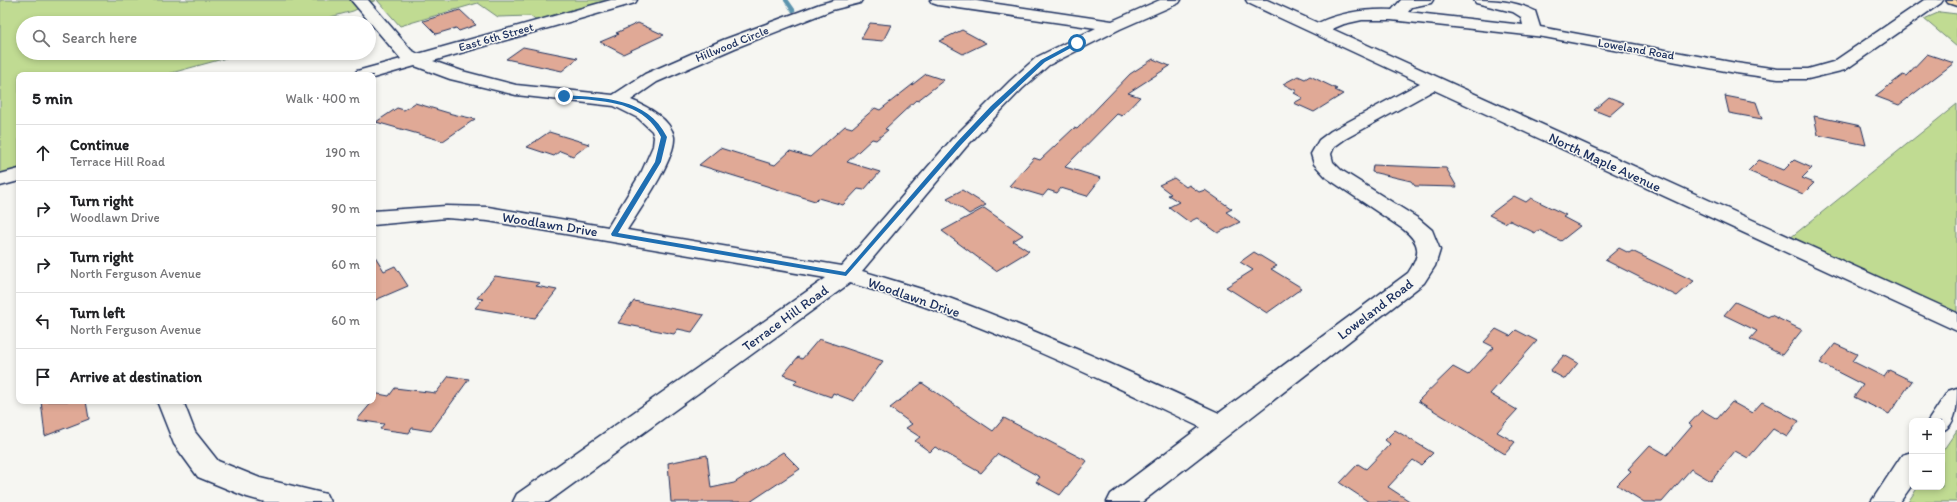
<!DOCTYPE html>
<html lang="en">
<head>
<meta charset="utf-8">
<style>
	body { margin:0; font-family:Itim,sans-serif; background:#f6f6f6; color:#202124 }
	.controls { position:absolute; right:12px; bottom:12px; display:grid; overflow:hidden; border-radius:8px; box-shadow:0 2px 6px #0003 }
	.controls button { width:36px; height:36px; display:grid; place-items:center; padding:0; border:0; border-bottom:1px solid #e0e0e0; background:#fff; color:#202124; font:20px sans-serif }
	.stop { position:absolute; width:12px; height:12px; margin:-9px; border:3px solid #1f6fb2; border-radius:50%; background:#fff }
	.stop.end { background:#1f6fb2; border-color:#fff; box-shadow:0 1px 4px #0008 }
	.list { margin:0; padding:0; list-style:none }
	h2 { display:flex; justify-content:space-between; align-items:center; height:52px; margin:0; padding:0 16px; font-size:17px }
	h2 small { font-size:13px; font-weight:400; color:#757577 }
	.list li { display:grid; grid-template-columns:26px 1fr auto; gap:12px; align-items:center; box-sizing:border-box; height:56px; padding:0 16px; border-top:1px solid #e0e0e0 }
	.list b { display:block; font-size:15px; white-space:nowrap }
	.list p { margin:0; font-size:13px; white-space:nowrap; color:#757577 }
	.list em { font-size:13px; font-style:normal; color:#757577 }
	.icon { flex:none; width:22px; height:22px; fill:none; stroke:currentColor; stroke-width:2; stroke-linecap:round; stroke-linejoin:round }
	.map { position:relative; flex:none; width:1957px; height:502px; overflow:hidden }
	.search { position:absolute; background:#fff; box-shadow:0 2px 6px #0003; left:16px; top:16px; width:360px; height:44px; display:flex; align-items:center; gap:10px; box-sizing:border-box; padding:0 14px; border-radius:22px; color:#757577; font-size:15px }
	.panel { position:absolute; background:#fff; box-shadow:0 2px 6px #0003; left:16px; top:72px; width:360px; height:332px; border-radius:8px }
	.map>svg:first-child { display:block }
	.green { fill:#c0db92; stroke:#6e8578 }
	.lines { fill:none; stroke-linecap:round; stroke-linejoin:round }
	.stream { stroke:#5c94ae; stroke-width:4.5 }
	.building { fill:#e0a996; stroke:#1b2f5e }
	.minor-casing { stroke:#1b2f5e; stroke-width:3 }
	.major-casing { stroke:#1b2f5e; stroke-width:3 }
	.minor { fill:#f6f6f2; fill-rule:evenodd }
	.major { fill:#fbdcab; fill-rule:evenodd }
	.route { fill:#1f6fb2 }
	.labels { text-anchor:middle; stroke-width:3; stroke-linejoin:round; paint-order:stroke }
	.far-street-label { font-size:12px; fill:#1b2f5e; stroke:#f6f6f2 }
	.street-label { font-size:14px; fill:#1b2f5e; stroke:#f6f6f2 }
</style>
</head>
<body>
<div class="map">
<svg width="1957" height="502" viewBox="0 0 1957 502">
	<rect width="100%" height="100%" fill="#f6f6f2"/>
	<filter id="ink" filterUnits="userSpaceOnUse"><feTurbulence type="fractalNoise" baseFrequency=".025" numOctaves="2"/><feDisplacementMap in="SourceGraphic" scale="8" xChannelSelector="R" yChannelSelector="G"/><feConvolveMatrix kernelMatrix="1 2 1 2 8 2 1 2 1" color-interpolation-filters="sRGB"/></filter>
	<g filter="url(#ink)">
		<!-- green -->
		<g class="green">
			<path d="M0,0H376L353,11L308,23H23V53H236L237,55L164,75H19V171L0,177Z"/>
			<path d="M377,0H617L538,22L530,16L498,17L478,3L400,26Z"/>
			<path d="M1940,12L1957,14V47L1924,19Z"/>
			<path d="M1957,104V313L1790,238Z"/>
			<path d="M1957,430V502H1908L1918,487H1942V452Z"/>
		</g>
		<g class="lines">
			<!-- stream -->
			<path class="stream" d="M786,0L793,10"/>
		</g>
		<!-- building -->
		<g class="building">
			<path d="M460,10L476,25L459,31L456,28L436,34L423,21Z"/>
			<path d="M638,23L664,35L623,54L600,42L619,34L616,33Z"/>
			<path d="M870,23L891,25L883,41L861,39Z"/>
			<path d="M962,30L986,43L963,54L939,41Z"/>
			<path d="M523,47L578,58L562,71L506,59Z"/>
			<path d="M1927,54L1954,63L1899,105L1875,96L1903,75L1906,76Z"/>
			<path d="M1153,59L1170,66L1128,93L1140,97L1122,116L1117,114L1065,167L1101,178L1087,196L1061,188L1057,193L1048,190L1043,196L1009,186L1034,158L1040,160L1074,128L1077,129L1130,74Z"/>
			<path d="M926,74L944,80L917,101L916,100L885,129L888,130L876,140L872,139L847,162L880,172L864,190L858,189L843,205L818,198L815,201L699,165L720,148L775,165L790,151L810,157L845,126L852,128L875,108L880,110Z"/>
			<path d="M1298,76L1305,79L1310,76L1337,89L1335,90L1343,94L1314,112L1294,103L1303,98L1294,93L1297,91L1283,84Z"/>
			<path d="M1725,96L1756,102L1762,119L1729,113Z"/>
			<path d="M1609,97L1624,103L1609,116L1594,110Z"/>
			<path d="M415,103L452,114L475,119L443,141L376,122L397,108L404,110Z"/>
			<path d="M1814,116L1861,126L1866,145L1818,135Z"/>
			<path d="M549,132L589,144L573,156L560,151L554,156L527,147Z"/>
			<path d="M1759,160L1784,170L1794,160L1812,168L1802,178L1814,183L1803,194L1748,171Z"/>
			<path d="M1373,165L1446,168L1457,187L1415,186L1411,181L1372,172Z"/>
			<path d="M1174,178L1186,187L1189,185L1199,192L1205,190L1232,209L1226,212L1240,222L1218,233L1197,218L1189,222L1169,207L1179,202L1168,195L1171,194L1159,185Z"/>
			<path d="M962,190L986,205L969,214L947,198Z"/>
			<path d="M1514,196L1526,202L1531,198L1566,215L1563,217L1580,226L1561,241L1539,230L1535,233L1509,220L1505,223L1489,215Z"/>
			<path d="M984,208L1023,235L1013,241L1029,251L996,271L942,231Z"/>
			<path d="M1619,248L1629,253L1632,251L1694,281L1677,296L1605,260Z"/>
			<path d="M1254,252L1277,266L1271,269L1302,288L1267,313L1226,287L1253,270L1240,262Z"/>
			<path d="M373,253L384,271L395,266L408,286L373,301Z"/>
			<path d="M495,276L540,283L536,286L557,290L535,318L475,308L483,299L477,298Z"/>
			<path d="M634,301L704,315L692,332L678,329L674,334L618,323Z"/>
			<path d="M1735,302L1768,317L1771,315L1802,330L1782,355L1750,339L1757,331L1724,315Z"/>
			<path d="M1496,329L1510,336L1516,330L1537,341L1490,394L1517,410L1497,432L1515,442L1505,454L1418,401L1453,367L1468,375L1494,347L1484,342Z"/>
			<path d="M819,339L883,361L854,401L833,393L831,397L794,384L797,380L783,375L798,357L802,359Z"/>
			<path d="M1835,344L1857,354L1852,361L1884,377L1889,370L1912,381L1889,414L1854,397L1863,385L1820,363Z"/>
			<path d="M1564,355L1578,363L1565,379L1550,371Z"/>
			<path d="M449,376L469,379L431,431L412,428L409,433L380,429L384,424L357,420L373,401V393L389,396L395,388L436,393Z"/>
			<path d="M922,383L993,431L1004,418L1087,461L1060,495L1036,482L1040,477L998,454L981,473L935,447L930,452L915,441L920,437L906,428L912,424L890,408Z"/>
			<path d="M41,401H86L89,419L45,436Z"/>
			<path d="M1732,402L1752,413L1762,402L1799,421L1787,437L1773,429L1748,458L1735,451L1711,481L1691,469L1662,502H1644L1617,485L1631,471L1628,469L1650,445L1667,455L1692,426L1689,424L1702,410L1717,419Z"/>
			<path d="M1395,430L1433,453L1421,465L1413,460L1388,487L1411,502H1369L1340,483L1358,464L1366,469L1390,444L1385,440Z"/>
			<path d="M783,452L800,469L750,502H671L668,463L707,455L711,488L734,483Z"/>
		</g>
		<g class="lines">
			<defs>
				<g id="minor">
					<path d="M351,0H368L411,50L418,54L611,0H637L635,3L433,61L462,71L516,85L613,95L645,74L723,40L820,4L835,0H862L860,3L832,10L735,48L657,82L631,100C646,106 671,119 674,137C676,159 639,211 627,230L842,266L952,139L1010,81L1037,57L1096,28L938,5L932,3L930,0H970L1112,21L1160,0H1181L1179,3L1120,29L1049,65L1022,89L966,147L862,271C891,280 920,288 949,298C1041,332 1131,372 1219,413L1408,273C1421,254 1421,243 1403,229L1327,178L1314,164L1311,154L1319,140L1331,131L1420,83L1248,3L1246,0H1267L1318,23C1342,12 1366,9 1392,10L1401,0H1433L1431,3L1412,7L1408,12L1523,25L1521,17L1513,12L1476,3L1474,0C1496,0 1515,1 1535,11L1540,27L1736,63L1778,69H1808L1833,62L1924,0H1943L1941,3L1845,70L1808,79H1778L1736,73L1544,37L1391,20H1362L1344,24L1332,29L1957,313V331L1434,90L1345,139L1334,147L1331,154L1333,162L1341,170L1419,219L1432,230L1440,250L1435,266L1424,283L1142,502H1107L1111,494L1200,427C1113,385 1023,342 931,309C904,299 877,291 850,283L548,502H513L517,494L826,278L488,221L446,218L373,225V211L446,206L488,207L608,227L642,171L653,146L654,137L652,131L638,118L614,106L516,95L450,79L415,66L373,78V75H354L357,71L401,59Z"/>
					<path d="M19,169V181L0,186V174Z"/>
					<path d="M1957,388C1957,405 1957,425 1942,431V421H1928L1948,391Z"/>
					<path d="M157,401H183L195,432L218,461L260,478L326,494L330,502H265L247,497L198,477L174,444Z"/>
					<path d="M1912,452V485L1900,502H1871L1902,455Z"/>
				</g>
				<path id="major" d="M1946,0H1957V6L1948,3Z"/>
			</defs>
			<!-- minor casing -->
			<use href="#minor" class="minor-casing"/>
			<!-- major casing -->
			<use href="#major" class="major-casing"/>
			<!-- minor -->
			<use href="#minor" class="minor"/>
			<!-- major -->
			<use href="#major" class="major"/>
		</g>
	</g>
	<!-- route -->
	<path class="route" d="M1075,42L1080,43L1045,62L995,109L961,145L846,276L612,236L611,234L655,162L661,137C645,105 614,102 582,99C576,99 567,100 561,96L564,95C603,98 647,97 667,137L661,162L618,233L845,272L957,142L991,106L1041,60Z"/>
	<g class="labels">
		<!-- far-street labels -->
		<g class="far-street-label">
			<text transform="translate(496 37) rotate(-16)" y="4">East 6th Street</text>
			<text transform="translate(732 44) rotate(-22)" y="4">Hillwood Circle</text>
			<text transform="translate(1636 49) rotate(10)" y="4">Loweland Road</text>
		</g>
		<!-- street labels -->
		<g class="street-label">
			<text transform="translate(1605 162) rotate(25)" y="5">North Maple Avenue</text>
			<text transform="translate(550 224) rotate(9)" y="5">Woodlawn Drive</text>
			<text transform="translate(914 297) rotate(19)" y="5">Woodlawn Drive</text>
			<text transform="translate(1375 309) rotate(-37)" y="5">Loweland Road</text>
			<text transform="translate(785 318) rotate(-36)" y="5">Terrace Hill Road</text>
		</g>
	</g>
</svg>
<div class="controls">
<button>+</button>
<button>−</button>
</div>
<div class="stop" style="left:1077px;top:43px"></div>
<div class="stop end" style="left:564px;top:96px"></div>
<div class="search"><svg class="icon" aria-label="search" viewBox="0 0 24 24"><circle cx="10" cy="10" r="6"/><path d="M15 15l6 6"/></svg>Search here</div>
<section class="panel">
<h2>5 min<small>Walk · 400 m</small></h2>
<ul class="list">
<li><svg class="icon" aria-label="ahead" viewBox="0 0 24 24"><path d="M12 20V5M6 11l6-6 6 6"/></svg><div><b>Continue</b><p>Terrace Hill Road</p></div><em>190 m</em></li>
<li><svg class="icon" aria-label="right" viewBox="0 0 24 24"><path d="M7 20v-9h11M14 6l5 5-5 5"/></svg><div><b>Turn right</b><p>Woodlawn Drive</p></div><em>90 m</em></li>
<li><svg class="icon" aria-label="right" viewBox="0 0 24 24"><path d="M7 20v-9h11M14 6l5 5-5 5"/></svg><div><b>Turn right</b><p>North Ferguson Avenue</p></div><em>60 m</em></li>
<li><svg class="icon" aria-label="left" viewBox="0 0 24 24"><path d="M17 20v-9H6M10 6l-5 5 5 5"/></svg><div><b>Turn left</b><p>North Ferguson Avenue</p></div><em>60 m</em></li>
<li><svg class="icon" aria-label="arrive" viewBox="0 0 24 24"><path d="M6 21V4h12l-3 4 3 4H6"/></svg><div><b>Arrive at destination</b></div></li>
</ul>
</section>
</div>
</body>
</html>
